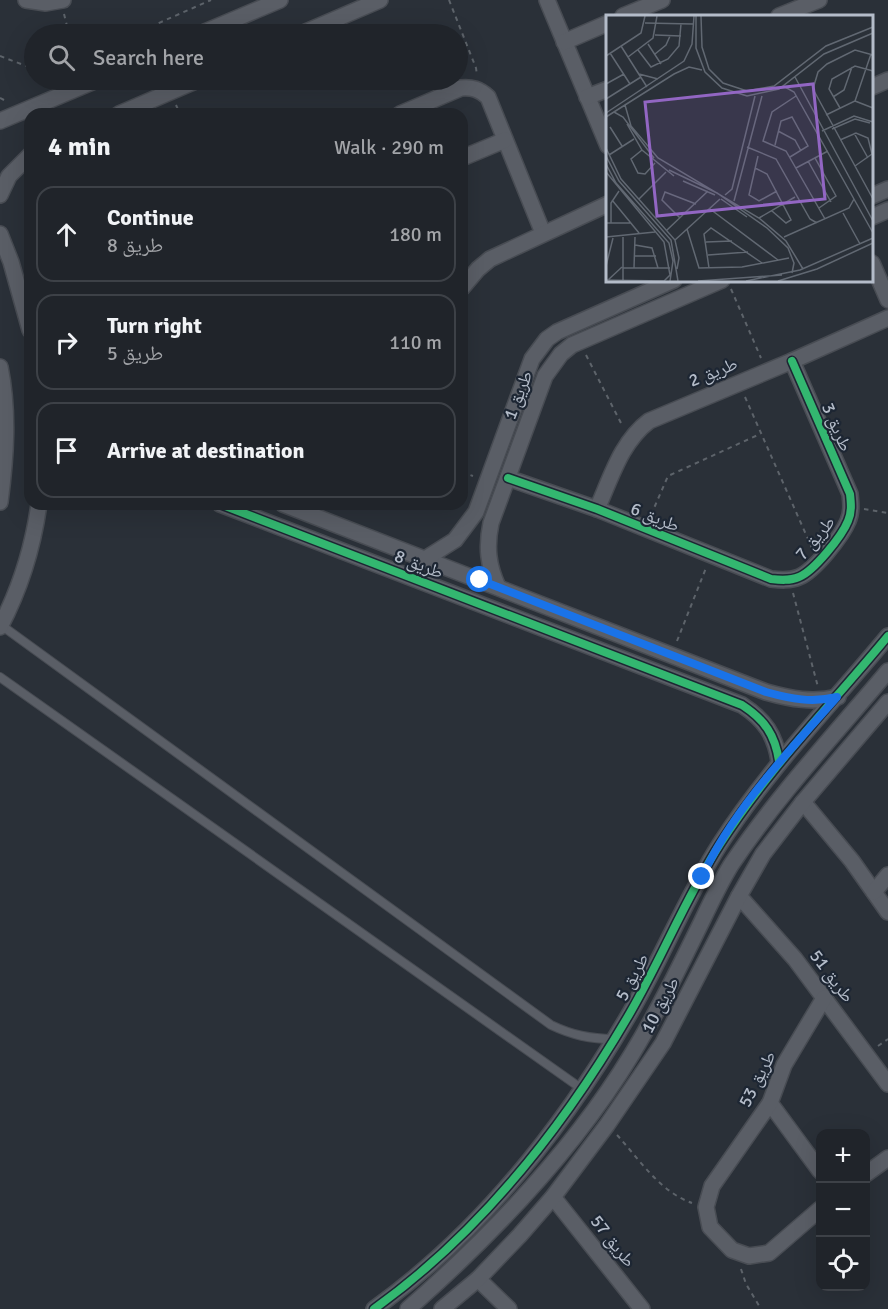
<!DOCTYPE html>
<html lang="en">
<head>
<meta charset="utf-8">
<style>
	body { margin:0; font-family:Signika,"Noto Naskh Arabic",sans-serif; background:#282c32; color:#f1f3f6 }
	.controls { position:absolute; right:18px; bottom:18px; display:grid; overflow:hidden; border-radius:12px; box-shadow:0 6px 24px #0002 }
	.controls button { width:54px; height:54px; display:grid; place-items:center; padding:0; border:0; border-bottom:2px solid #3d4147; background:#20242a; color:#f1f3f6; font:30px sans-serif }
	.stop { position:absolute; width:18px; height:18px; margin:-14px; border:4px solid #1a73e8; border-radius:50%; background:#fff }
	.stop.end { background:#1a73e8; border-color:#fff; box-shadow:0 2px 6px #0008 }
	.list { margin:0; padding:0; list-style:none }
	h2 { display:flex; justify-content:space-between; align-items:center; height:78px; margin:0; padding:0 24px; font-size:26px }
	h2 small { font-size:20px; font-weight:400; color:#a2a4a8 }
	.list li { display:grid; grid-template-columns:39px 1fr auto; gap:18px; align-items:center; box-sizing:border-box; height:96px; margin:0 12px 12px; padding:0 12px; border:2px solid #3d4147; border-radius:18px }
	.list b { display:block; font-size:22px; white-space:nowrap }
	.list p { margin:0; font-size:20px; white-space:nowrap; color:#a2a4a8 }
	.list em { font-size:20px; font-style:normal; color:#a2a4a8 }
	.icon { flex:none; width:33px; height:33px; fill:none; stroke:currentColor; stroke-width:2; stroke-linecap:round; stroke-linejoin:round }
	.map { position:relative; flex:none; width:888px; height:1309px; overflow:hidden }
	.search { position:absolute; background:#20242a; box-shadow:0 6px 24px #0002; left:24px; top:24px; width:444px; height:66px; display:flex; align-items:center; gap:15px; box-sizing:border-box; padding:0 21px; border-radius:33px; color:#a2a4a8; font-size:22px }
	.panel { position:absolute; background:#20242a; box-shadow:0 6px 24px #0002; left:24px; top:108px; width:444px; height:402px; border-radius:18px }
	.map>svg:first-child { display:block }
	.lines { fill:none; stroke-linecap:round; stroke-linejoin:round }
	.lane-casing { stroke:#484c53; stroke-width:10 }
	.street-casing { stroke:#484c53; stroke-width:18 }
	.path { stroke:#5d636a; stroke-width:2; stroke-dasharray:4.5 4.5; stroke-linecap:butt }
	.lane { stroke:#5a5e66; stroke-width:8 }
	.street { stroke:#5a5e66; stroke-width:15 }
	.cycleway-casing { stroke:#1d2633; stroke-width:11 }
	.cycleway { stroke:#33b770; stroke-width:8 }
	.route { stroke:#1a73e8; stroke-width:8 }
	.labels { text-anchor:middle; stroke-width:4.5; stroke-linejoin:round; paint-order:stroke }
	.street-label { font-size:18px; fill:#b4bcc9; stroke:#1d2633 }
	.inset-road { fill:none; stroke:#616872; stroke-width:1.5 }
	.view { fill:#9266c3; fill-opacity:0.15; stroke:#9266c3; stroke-width:3 }
	.inset-edge { fill:none; stroke:#b4bcc9; stroke-width:3 }
</style>
</head>
<body>
<div class="map">
<svg width="888" height="1309" viewBox="0 0 888 1309">
	<rect width="100%" height="100%" fill="#2a3038"/>
	<g class="lines">
		<defs>
			<g id="lane">
				<path d="M1,625L551,1025C572,1035 590,1039 614,1039"/>
				<path d="M0,677L582,1089"/>
			</g>
			<g id="street">
				<path d="M26,0L46,3L63,0"/>
				<path d="M547,0L608,146"/>
				<path d="M623,16L662,0"/>
				<path d="M779,16L819,0"/>
				<path d="M200,34L280,0"/>
				<path d="M301,34L380,0"/>
				<path d="M564,42L608,23"/>
				<path d="M872,87L888,80"/>
				<path d="M587,97L608,89"/>
				<path d="M119,114L198,80"/>
				<path d="M400,114L461,88C472,87 479,89 488,97L543,233"/>
				<path d="M0,121L97,80"/>
				<path d="M462,158L505,140"/>
				<path d="M0,195L9,176L30,155"/>
				<path d="M872,196L888,189"/>
				<path d="M872,217L888,210"/>
				<path d="M0,234L11,262L30,330"/>
				<path d="M872,263L888,300"/>
				<path d="M462,288L478,269L490,259L608,204"/>
				<path d="M0,367C9,411 6,457 0,502"/>
				<path d="M508,478L597,509L771,579C780,580 790,581 799,577C814,571 842,536 848,521C852,512 851,503 850,494L792,361"/>
				<path d="M220,504L742,705C765,720 775,735 779,761"/>
				<path d="M283,504L766,692C791,699 813,703 838,697"/>
				<path d="M597,509C611,478 621,442 649,421L792,361L888,318"/>
				<path d="M425,559L455,540L476,512L532,359L547,339L557,332L674,280"/>
				<path d="M498,587C488,565 486,547 491,523L545,376L561,354L572,345L722,280"/>
				<path d="M0,627C20,589 33,547 39,504"/>
				<path d="M803,802L852,861L888,912"/>
				<path d="M874,892L888,875"/>
				<path d="M739,896L795,959L888,1084"/>
				<path d="M770,1103L820,1171"/>
				<path d="M866,1174L888,1158"/>
				<path d="M553,1197L642,1309"/>
				<path d="M820,1209L769,1253L749,1256L732,1250L710,1227L706,1207L712,1186L770,1103L784,1065L824,998"/>
				<path d="M478,1279L509,1309"/>
				<path d="M374,1309C480,1233 565,1125 630,1013C662,958 686,897 720,844C768,769 831,705 888,636"/>
				<path d="M408,1309C492,1235 574,1150 632,1054C658,1011 680,966 702,921C711,902 720,883 731,865C777,796 835,734 888,671"/>
				<path d="M442,1309L478,1279L520,1235L553,1197L607,1125L663,1043L739,896L763,854L803,802L888,702"/>
			</g>
		</defs>
		<!-- lane casing -->
		<use href="#lane" class="lane-casing"/>
		<!-- street casing -->
		<use href="#street" class="street-casing"/>
		<!-- path -->
		<g class="path">
			<path d="M449,0L476,68L477,75"/>
			<path d="M64,14L69,34"/>
			<path d="M134,34L211,0"/>
			<path d="M0,56L34,69"/>
			<path d="M0,98L8,102"/>
			<path d="M176,105L180,114"/>
			<path d="M731,289L761,358"/>
			<path d="M586,355L623,427"/>
			<path d="M745,397L812,548"/>
			<path d="M462,472L473,476"/>
			<path d="M864,509L888,513"/>
			<path d="M651,515L668,476L760,434"/>
			<path d="M793,593L818,687"/>
			<path d="M677,641L706,568"/>
			<path d="M878,1046L888,1039"/>
			<path d="M617,1135C639,1159 660,1192 692,1203"/>
			<path d="M741,1269L746,1284L761,1309"/>
		</g>
		<!-- lane -->
		<use href="#lane" class="lane"/>
		<!-- street -->
		<use href="#street" class="street"/>
		<defs>
			<g id="cycleway">
				<path d="M508,478L597,509L771,579C780,580 790,581 799,577C814,571 842,536 848,521C852,512 851,503 850,494L792,361"/>
				<path d="M220,504L742,705C765,720 775,735 779,761"/>
				<path d="M374,1309C480,1233 565,1125 630,1013C662,958 686,897 720,844C768,769 831,705 888,636"/>
			</g>
		</defs>
		<!-- cycleway casing -->
		<use href="#cycleway" class="cycleway-casing"/>
		<!-- cycleway -->
		<use href="#cycleway" class="cycleway"/>
	</g>
	<g class="lines">
		<!-- route -->
		<path class="route" d="M480,580L766,692C791,699 812,703 837,697C789,751 732,811 702,877"/>
	</g>
	<g class="labels">
		<!-- street labels -->
		<g class="street-label">
			<text transform="translate(713 372) rotate(-22)" y="6">طريق 2</text>
			<text transform="translate(518 395) rotate(-69)" y="6">طريق 1</text>
			<text transform="translate(837 427) rotate(67)" y="6">طريق 3</text>
			<text transform="translate(655 517) rotate(22)" y="6">طريق 6</text>
			<text transform="translate(815 538) rotate(-50)" y="6">طريق 7</text>
			<text transform="translate(419 564) rotate(21)" y="6">طريق 8</text>
			<text transform="translate(832 976) rotate(53)" y="6">طريق 51</text>
			<text transform="translate(632 977) rotate(-62)" y="6">طريق 5</text>
			<text transform="translate(660 1005) rotate(-62)" y="6">طريق 10</text>
			<text transform="translate(757 1079) rotate(-63)" y="6">طريق 53</text>
			<text transform="translate(613 1241) rotate(52)" y="6">طريق 57</text>
		</g>
	</g>
	<!-- overview -->
	<g transform="translate(606 15)">
		<rect width="267" height="267" fill="#2a3038"/>
		<path class="inset-road" d="M90,1V33L99,57L116,73L141,81L173,74L218,39L267,18M95,1L96,32L103,54L117,68L141,76L168,71L220,31L267,12M39,8L87,9M49,20L75,21M42,29L55,49M15,31L41,72M32,35L45,52L62,44L73,31L75,9M4,38L24,69M49,39L60,30L64,21M267,40L249,35L221,49L212,57L207,74L267,184M0,41L35,18L39,1M22,42L47,23L51,1M33,59L52,64M189,62L267,206M0,69L18,59M179,72L188,77L267,218M190,81L166,97L157,126L180,136L219,204M227,82L238,75L246,52M0,84L35,62M249,86L267,93M19,90L25,111L52,143L153,203L180,226L197,254M234,93L223,74L226,64L249,51L267,56M8,97L17,102L48,143M0,98L78,46L86,29L88,1M220,100L249,86L265,39M0,102L68,59L83,52L96,55M21,109L36,135L68,161M4,112L16,131M226,114L249,104L264,108M172,116L189,125L195,136M216,116L248,101L267,107M248,118L262,143M234,125L250,118L262,123L266,139L249,151M169,130L175,106L186,102L202,131L184,142M141,132L170,144L204,204L211,208M0,133L15,164L69,225L73,243L71,254M36,135L25,144L32,158L39,159L49,148M3,140L28,124M0,141L13,166L65,225L72,266M152,141L143,180L153,186L171,176M209,143L230,181L213,193M202,146L225,187M0,149L10,168L63,228L67,246L64,266M149,153L161,159L185,205L180,208L166,196M190,153L222,136M63,155L111,178L161,213L182,233L188,248L186,258M0,157L58,227L64,260L58,266L0,265M77,166L109,180M119,180L126,174L149,81M33,184L60,157M115,184L141,202M6,185L33,218M128,186L156,81M104,194L172,245M237,198L254,229M74,203L56,185L59,177L90,189M153,203L189,182M0,208H25M5,208V188L13,176M81,214L93,253L136,252L183,243M61,215L102,176M0,222L49,217M178,222L243,193L248,184M69,225L114,184M100,227L126,226M29,230L46,233L52,253M102,240L142,237M28,241H50M0,251L7,223M17,253H64M28,253L29,222M103,253L98,219L105,213L156,248M2,265L16,252M17,265V222M92,266L176,260M140,266L194,255L267,223M172,266L211,254L267,228"/>
		<path class="view" d="M207,69L219,184L51,201L39,87Z"/>
		<rect width="267" height="267" class="inset-edge"/>
	</g>
</svg>
<div class="controls">
<button>+</button>
<button>−</button>
<button><svg class="icon" aria-label="locate" viewBox="0 0 24 24"><circle cx="12" cy="12" r="6"/><path d="M12 2v4M12 18v4M2 12h4M18 12h4"/></svg></button>
</div>
<div class="stop" style="left:480px;top:580px"></div>
<div class="stop end" style="left:702px;top:877px"></div>
<div class="search"><svg class="icon" aria-label="search" viewBox="0 0 24 24"><circle cx="10" cy="10" r="6"/><path d="M15 15l6 6"/></svg>Search here</div>
<section class="panel">
<h2>4 min<small>Walk · 290 m</small></h2>
<ul class="list">
<li><svg class="icon" aria-label="ahead" viewBox="0 0 24 24"><path d="M12 20V5M6 11l6-6 6 6"/></svg><div><b>Continue</b><p>طريق 8</p></div><em>180 m</em></li>
<li><svg class="icon" aria-label="right" viewBox="0 0 24 24"><path d="M7 20v-9h11M14 6l5 5-5 5"/></svg><div><b>Turn right</b><p>طريق 5</p></div><em>110 m</em></li>
<li><svg class="icon" aria-label="arrive" viewBox="0 0 24 24"><path d="M6 21V4h12l-3 4 3 4H6"/></svg><div><b>Arrive at destination</b></div></li>
</ul>
</section>
</div>
</body>
</html>
